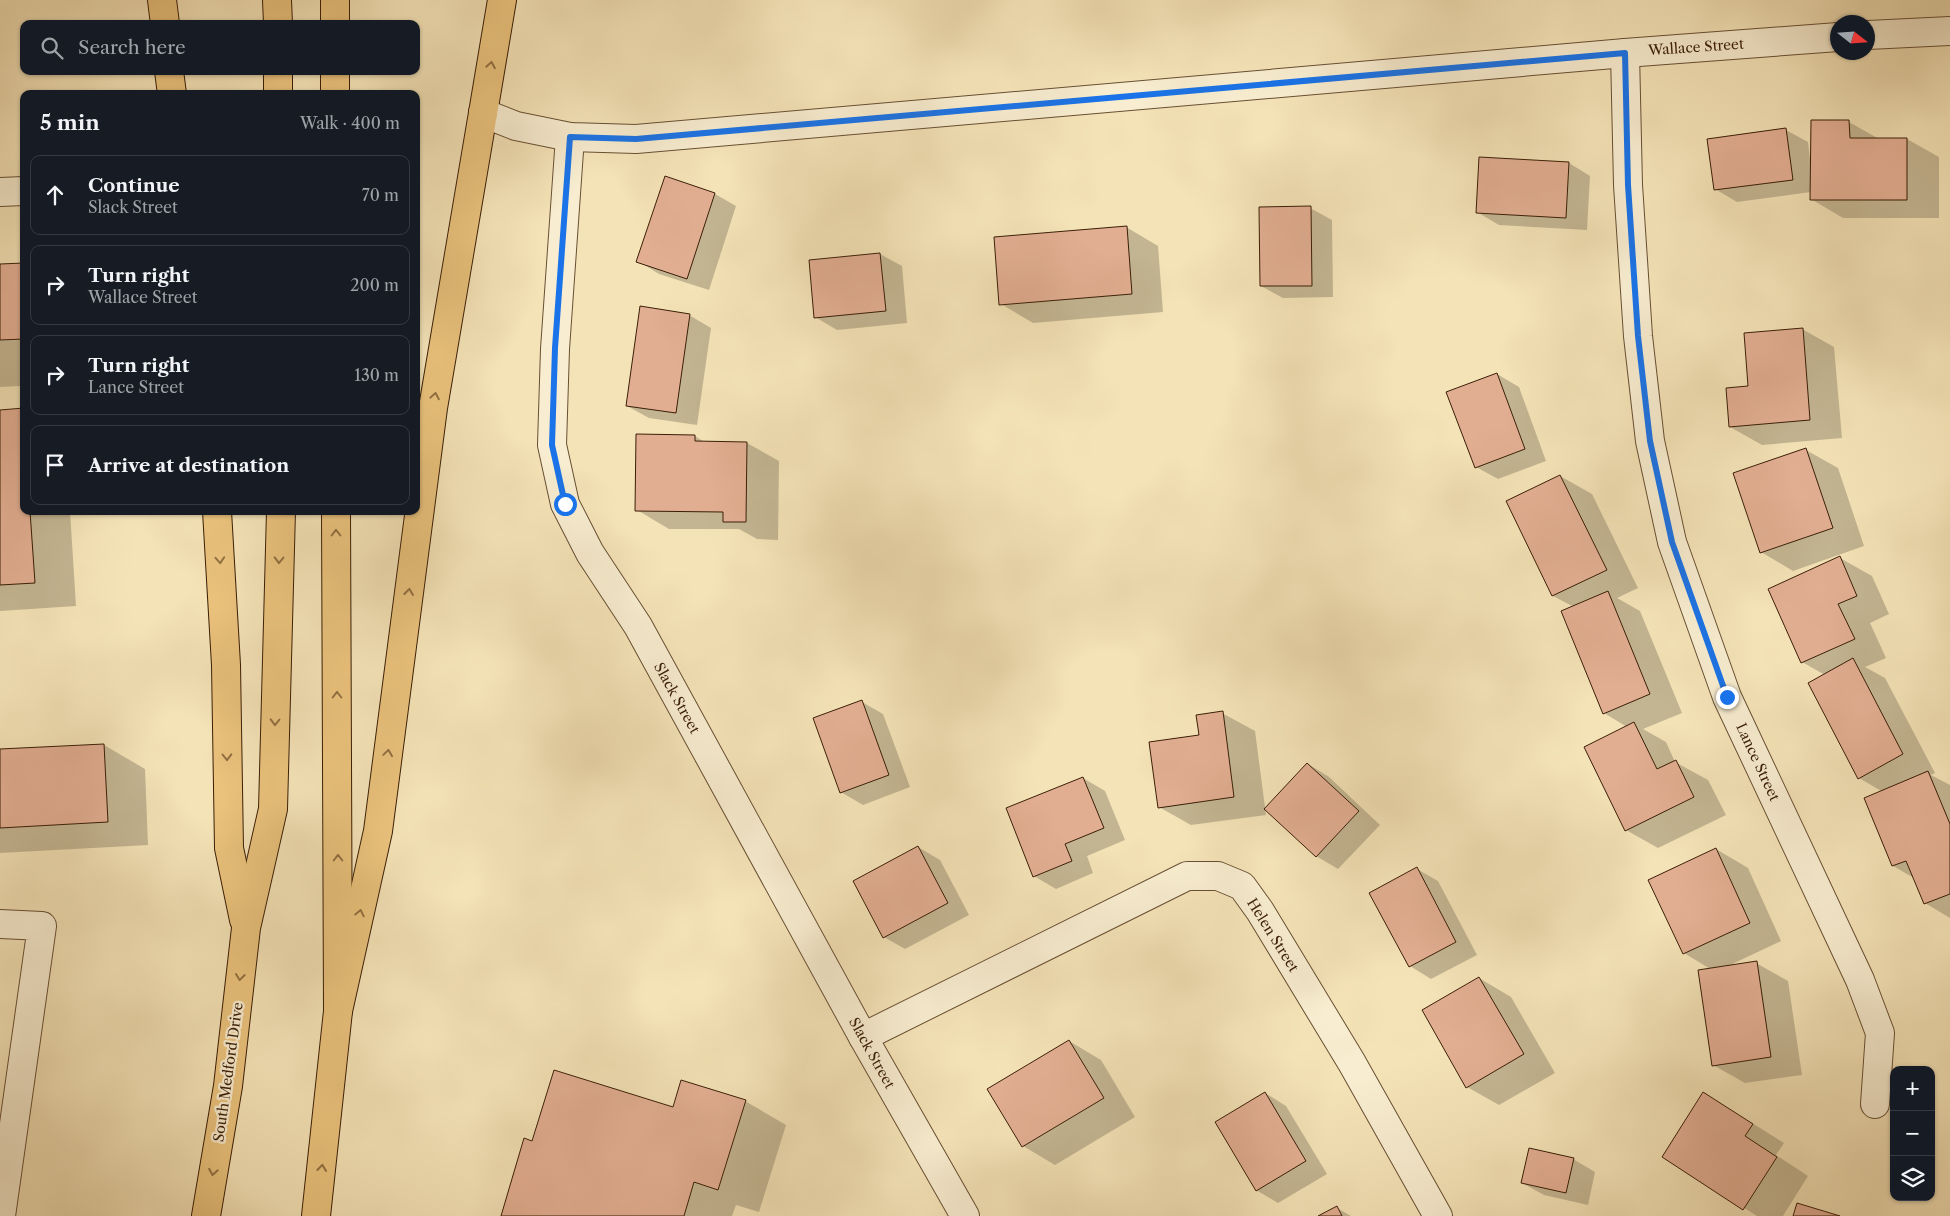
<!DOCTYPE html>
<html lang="en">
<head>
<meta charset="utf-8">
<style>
	body { margin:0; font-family:"Libre Caslon Text",serif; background:#242831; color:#f1f3f6 }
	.controls { position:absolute; right:15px; bottom:15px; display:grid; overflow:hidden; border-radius:10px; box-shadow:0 1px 4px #0004 }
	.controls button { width:45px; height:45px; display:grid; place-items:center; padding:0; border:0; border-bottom:1px solid #363941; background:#171b24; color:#f1f3f6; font:25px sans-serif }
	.compass { position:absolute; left:1830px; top:15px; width:45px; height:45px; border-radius:50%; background:#171b24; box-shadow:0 1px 4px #0004; rotate:107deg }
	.stop { position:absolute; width:15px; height:15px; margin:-11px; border:4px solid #1a73e8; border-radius:50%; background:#fff }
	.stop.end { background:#1a73e8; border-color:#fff; box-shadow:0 1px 5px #0008 }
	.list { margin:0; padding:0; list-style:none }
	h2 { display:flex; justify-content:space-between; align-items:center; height:65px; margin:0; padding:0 20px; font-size:21px }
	h2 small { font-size:16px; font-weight:400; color:#9ea1a6 }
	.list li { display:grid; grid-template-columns:32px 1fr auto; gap:15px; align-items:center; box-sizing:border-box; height:80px; margin:0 10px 10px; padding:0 10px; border:1px solid #363941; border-radius:10px }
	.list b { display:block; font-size:19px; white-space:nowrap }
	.list p { margin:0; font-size:16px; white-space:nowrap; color:#9ea1a6 }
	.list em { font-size:16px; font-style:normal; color:#9ea1a6 }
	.icon { flex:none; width:28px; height:28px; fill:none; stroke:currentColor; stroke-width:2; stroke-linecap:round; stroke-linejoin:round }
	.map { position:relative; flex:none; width:1950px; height:1216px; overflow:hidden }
	.search { position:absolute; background:#171b24; box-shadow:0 1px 4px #0004; left:20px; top:20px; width:400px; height:55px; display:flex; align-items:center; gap:12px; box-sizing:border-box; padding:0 18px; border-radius:10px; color:#9ea1a6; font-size:19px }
	.panel { position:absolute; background:#171b24; box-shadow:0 1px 4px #0004; left:20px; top:90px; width:400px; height:425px; border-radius:10px }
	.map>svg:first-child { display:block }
	.shadow { fill:#0003 }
	.building { fill:#e2ae92; stroke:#3a1e07 }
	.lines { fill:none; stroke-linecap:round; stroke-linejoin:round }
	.minor-casing { stroke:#684f33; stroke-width:30 }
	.major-casing { stroke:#3a1e07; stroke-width:30 }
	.highway-casing { stroke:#3a1e07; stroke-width:30 }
	.minor { stroke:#f8edd0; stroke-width:28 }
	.major { stroke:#eac27c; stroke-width:28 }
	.highway { stroke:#eac27c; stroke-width:28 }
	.oneway { stroke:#927042 }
	.route { stroke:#1a73e8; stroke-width:6 }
	.labels { text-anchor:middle; stroke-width:4.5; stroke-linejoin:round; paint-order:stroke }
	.street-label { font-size:14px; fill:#3a1e07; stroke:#f8edd0 }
</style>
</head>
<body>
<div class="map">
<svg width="1950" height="1216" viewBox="0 0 1950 1216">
	<rect width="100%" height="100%" fill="#f4e3b7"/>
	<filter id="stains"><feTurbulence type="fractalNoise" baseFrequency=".004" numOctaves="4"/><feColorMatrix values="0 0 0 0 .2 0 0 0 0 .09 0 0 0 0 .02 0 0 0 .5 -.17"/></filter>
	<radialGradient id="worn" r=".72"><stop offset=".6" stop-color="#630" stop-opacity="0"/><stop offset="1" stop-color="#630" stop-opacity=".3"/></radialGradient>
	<!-- shadow -->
	<g class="shadow">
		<path d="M1849,122L1879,139H1907L1939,157V218H1843L1811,199V192L1737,202L1715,189L1786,130L1808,142L1810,159H1812Z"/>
		<path d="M1569,163L1590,176L1587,230L1499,225L1477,212Z"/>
		<path d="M715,194L736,206L709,290L659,274L638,261Z"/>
		<path d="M1310,208L1332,220L1333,297L1283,298L1261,286Z"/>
		<path d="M1126,227L1158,246L1163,312L1033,323L1001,304Z"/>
		<path d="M880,254L902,266L907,323L837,330L815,317L810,261Z"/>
		<path d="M24,264V364H20L21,386L0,387V266Z"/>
		<path d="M689,315L711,328L697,425L649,418L627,406Z"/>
		<path d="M1802,329L1834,347L1842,438L1762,445L1730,427Z"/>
		<path d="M1497,374L1519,387L1546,461L1498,479L1476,467Z"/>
		<path d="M0,411L24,511H70L76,606L0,611Z"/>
		<path d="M695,436L706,443H747L779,461L778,540L757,539L739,529H669L637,510Z"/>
		<path d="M1806,450L1838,468L1864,546L1793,571L1761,552Z"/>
		<path d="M1560,476L1592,494L1638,588L1617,598L1640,611L1682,713L1643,729L1666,742L1675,762L1708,780L1726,815L1658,848L1626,830L1627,727L1604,713L1574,607L1553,596L1508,502Z"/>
		<path d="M1840,558L1872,576L1889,614L1870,623L1886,658L1865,667L1885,678L1935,773L1931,775L1950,785V918L1925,903L1914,878L1893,866L1883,792L1859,778L1825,675L1802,662Z"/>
		<path d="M862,702L883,714L910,787L863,805L841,792Z"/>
		<path d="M1222,713L1255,731L1266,815L1191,825L1159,807L1200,736Z"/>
		<path d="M104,745L145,769L148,845L0,853V750Z"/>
		<path d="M1308,764L1329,777L1380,825L1338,869L1316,856Z"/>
		<path d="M1083,778L1105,791L1125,840L1087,856L1093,873L1056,889L1034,876Z"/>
		<path d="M918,847L940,860L969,915L905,949L884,937Z"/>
		<path d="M1716,849L1748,868L1781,941L1728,966L1756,963L1788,981L1802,1075L1745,1083L1713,1065L1712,970L1684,953Z"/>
		<path d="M1417,869L1438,881L1477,955L1431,979L1410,966Z"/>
		<path d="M1479,978L1511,997L1555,1073L1499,1105L1467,1087Z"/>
		<path d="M1069,1041L1101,1060L1135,1117L1055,1165L1023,1146Z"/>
		<path d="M1265,1093L1286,1106L1327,1174L1278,1203L1256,1190Z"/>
		<path d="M1704,1093L1784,1143L1776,1155L1808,1176L1783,1216H1757L1663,1156Z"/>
		<path d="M745,1101L786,1125L759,1212L736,1205L732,1216H502L533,1142L674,1108Z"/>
		<path d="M1573,1159L1595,1172L1588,1205L1544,1195L1522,1183Z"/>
		<path d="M1337,1208L1351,1216H1321Z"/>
	</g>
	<!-- building -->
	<g class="building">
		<path d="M1811,120H1849L1850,138H1907V200H1810Z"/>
		<path d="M1786,128L1793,180L1714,190L1707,139Z"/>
		<path d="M1479,157L1569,162L1566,218L1476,213Z"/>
		<path d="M665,176L715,193L687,279L636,262Z"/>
		<path d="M1311,206L1312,286H1260L1259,207Z"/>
		<path d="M1127,226L1132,294L999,305L994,237Z"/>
		<path d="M880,253L886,311L814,318L809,260Z"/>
		<path d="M24,263V339L0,340V264Z"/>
		<path d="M640,306L690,314L676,413L626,406Z"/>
		<path d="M1803,328L1810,420L1729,427L1726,388L1748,386L1744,333Z"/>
		<path d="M1497,373L1525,449L1475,468L1446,392Z"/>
		<path d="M24,408V511H30L35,583L0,585V410Z"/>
		<path d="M636,434L695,435V441L747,442L746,522H723V512L635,511Z"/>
		<path d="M1806,448L1833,528L1760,553L1733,473Z"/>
		<path d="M1560,475L1607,570L1552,596L1506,501Z"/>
		<path d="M1840,556L1857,596L1838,604L1855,639L1801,663L1768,589Z"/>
		<path d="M1608,591L1650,694L1603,714L1561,611Z"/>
		<path d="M1853,658L1903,754L1858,779L1808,683Z"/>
		<path d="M862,700L889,775L840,793L813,718Z"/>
		<path d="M1223,711L1234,797L1158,808L1149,742L1199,735L1196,715Z"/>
		<path d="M1634,722L1657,769L1676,760L1694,797L1625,831L1584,747Z"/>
		<path d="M104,744L108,822L0,828V749Z"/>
		<path d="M1307,763L1359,811L1316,857L1264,809Z"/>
		<path d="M1928,771L1950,824V894L1924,904L1906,861L1892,866L1864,798Z"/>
		<path d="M1083,777L1104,828L1065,844L1072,861L1033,877L1006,808Z"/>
		<path d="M918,846L948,903L883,938L853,881Z"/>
		<path d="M1716,848L1750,923L1683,954L1648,880Z"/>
		<path d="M1417,867L1456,942L1409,967L1369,893Z"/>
		<path d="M1757,961L1771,1057L1712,1066L1698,970Z"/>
		<path d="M1479,977L1524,1054L1466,1088L1422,1010Z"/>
		<path d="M1069,1040L1104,1098L1022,1147L987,1089Z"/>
		<path d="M554,1070L673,1107L681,1080L746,1100L718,1190L694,1182L684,1216H501L524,1138L532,1141Z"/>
		<path d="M1265,1092L1306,1161L1256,1191L1215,1122Z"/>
		<path d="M1703,1092L1753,1124L1745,1136L1777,1157L1743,1210L1662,1157Z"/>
		<path d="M1529,1148L1574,1158L1566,1193L1521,1183Z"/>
		<path d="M1797,1203L1840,1216H1793Z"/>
		<path d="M1337,1206L1342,1216H1318Z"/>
	</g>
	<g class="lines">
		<defs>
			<g id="minor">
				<path d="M1868,35L1950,31"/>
				<path d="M1625,53L1628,185L1638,336L1650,441L1672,542L1727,697L1860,980L1880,1033L1875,1104"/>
				<path d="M483,113L516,126L570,137L636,139L1625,53L1838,37"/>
				<path d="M570,137L555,349L552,445L565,504L590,553L638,626L863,1037L965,1216"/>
				<path d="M0,192L24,191"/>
				<path d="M0,924L42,926L1,1216"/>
				<path d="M863,1037L1187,876H1218L1242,886L1260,911L1352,1063L1438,1216"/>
			</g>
			<g id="major">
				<path d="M162,0L165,24"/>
				<path d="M169,71L172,94"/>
				<path d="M483,113L502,0"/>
			</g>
			<g id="highway">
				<path d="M277,0L278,24"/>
				<path d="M335,0V24"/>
				<path d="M278,71V94"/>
				<path d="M335,71V94"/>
				<path d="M217,511L226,665L229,848L244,920"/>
				<path d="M338,1011L378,831L433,408L483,113"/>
				<path d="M206,1216L228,1086L246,928L273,809L281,511"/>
				<path d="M316,1216L338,1011L336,511"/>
			</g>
		</defs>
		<!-- minor casing -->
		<use href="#minor" class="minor-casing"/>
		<!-- major casing -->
		<use href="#major" class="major-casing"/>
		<!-- highway casing -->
		<use href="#highway" class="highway-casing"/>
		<!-- minor -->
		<use href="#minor" class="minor"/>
		<!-- major -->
		<use href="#major" class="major"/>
		<!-- highway -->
		<use href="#highway" class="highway"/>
	</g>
	<!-- one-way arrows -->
	<defs><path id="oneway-chevron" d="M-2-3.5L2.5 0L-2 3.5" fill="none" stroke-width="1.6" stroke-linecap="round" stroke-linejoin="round" transform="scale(1.25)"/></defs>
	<g class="oneway">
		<use href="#oneway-chevron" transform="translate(491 65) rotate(-80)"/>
		<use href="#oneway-chevron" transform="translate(435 396) rotate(-80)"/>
		<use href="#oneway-chevron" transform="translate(336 533) rotate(-90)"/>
		<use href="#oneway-chevron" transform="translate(220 560) rotate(86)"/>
		<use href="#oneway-chevron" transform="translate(279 560) rotate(91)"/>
		<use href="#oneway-chevron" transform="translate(409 592) rotate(-83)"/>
		<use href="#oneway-chevron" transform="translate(337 695) rotate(-90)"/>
		<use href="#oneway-chevron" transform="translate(275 722) rotate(91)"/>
		<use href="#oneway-chevron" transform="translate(388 753) rotate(-82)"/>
		<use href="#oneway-chevron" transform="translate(227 757) rotate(89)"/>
		<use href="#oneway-chevron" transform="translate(338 858) rotate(-90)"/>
		<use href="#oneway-chevron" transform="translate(360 913) rotate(-78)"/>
		<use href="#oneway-chevron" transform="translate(240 977) rotate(97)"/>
		<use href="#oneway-chevron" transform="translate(322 1168) rotate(-84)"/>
		<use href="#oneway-chevron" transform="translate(213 1172) rotate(100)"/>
	</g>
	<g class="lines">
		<!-- route -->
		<path class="route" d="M565,504L552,445L555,348L570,137L636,139L1625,53L1628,185L1638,336L1650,441L1672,542L1727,697"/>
	</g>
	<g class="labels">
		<!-- street labels -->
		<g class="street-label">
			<text transform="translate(1696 47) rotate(-4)" y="5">Wallace Street</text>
			<text transform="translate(677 698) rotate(61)" y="5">Slack Street</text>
			<text transform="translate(1758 762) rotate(65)" y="5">Lance Street</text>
			<text transform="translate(1273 935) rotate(58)" y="5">Helen Street</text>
			<text transform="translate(872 1053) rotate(61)" y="5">Slack Street</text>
			<text transform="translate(228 1072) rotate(-82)" y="5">South Medford Drive</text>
		</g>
	</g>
	<rect width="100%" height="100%" filter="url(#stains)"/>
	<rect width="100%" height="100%" fill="url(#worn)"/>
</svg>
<div class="controls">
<button>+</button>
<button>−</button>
<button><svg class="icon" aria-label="layers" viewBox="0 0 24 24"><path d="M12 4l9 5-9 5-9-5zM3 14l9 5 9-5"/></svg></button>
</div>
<svg class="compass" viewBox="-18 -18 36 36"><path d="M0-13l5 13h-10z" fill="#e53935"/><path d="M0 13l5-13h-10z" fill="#9ea1a6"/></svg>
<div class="stop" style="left:565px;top:504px"></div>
<div class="stop end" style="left:1727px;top:697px"></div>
<div class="search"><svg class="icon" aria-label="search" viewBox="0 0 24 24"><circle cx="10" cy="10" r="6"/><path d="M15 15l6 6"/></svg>Search here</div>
<section class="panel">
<h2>5 min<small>Walk · 400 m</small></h2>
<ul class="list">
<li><svg class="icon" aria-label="ahead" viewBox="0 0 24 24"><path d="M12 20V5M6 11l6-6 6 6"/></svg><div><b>Continue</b><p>Slack Street</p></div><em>70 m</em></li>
<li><svg class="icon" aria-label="right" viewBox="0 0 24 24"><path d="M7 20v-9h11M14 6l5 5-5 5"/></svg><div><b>Turn right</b><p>Wallace Street</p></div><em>200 m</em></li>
<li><svg class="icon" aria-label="right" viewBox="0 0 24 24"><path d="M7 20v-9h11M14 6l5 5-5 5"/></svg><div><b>Turn right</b><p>Lance Street</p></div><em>130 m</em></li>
<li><svg class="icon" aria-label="arrive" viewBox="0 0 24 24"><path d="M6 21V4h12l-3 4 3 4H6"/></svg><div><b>Arrive at destination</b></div></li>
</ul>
</section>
</div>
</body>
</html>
